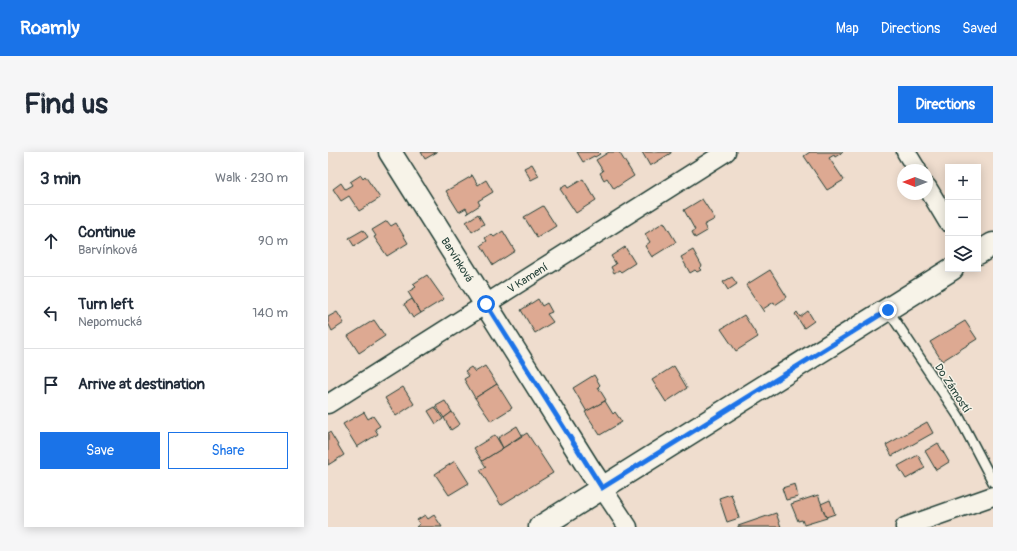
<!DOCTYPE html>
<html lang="en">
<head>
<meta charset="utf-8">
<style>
	body { margin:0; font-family:Pangolin,sans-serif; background:#f6f6f7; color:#1f2937 }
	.controls { position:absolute; right:12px; top:12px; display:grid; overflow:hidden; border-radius:0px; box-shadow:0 2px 10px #0003 }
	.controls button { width:36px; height:36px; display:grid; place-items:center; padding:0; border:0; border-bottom:1px solid #e0e1e3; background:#fff; color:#1f2937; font:20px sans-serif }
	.compass { position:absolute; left:569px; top:12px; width:36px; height:36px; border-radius:50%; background:#fff; box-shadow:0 2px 10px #0003; rotate:270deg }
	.stop { position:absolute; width:12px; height:12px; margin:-9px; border:3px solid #1a73e8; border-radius:50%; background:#fff }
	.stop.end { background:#1a73e8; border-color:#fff; box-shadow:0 1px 4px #0008 }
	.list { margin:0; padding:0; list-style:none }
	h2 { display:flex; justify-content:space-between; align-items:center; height:52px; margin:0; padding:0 16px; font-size:17px }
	h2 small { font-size:13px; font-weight:400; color:#747a83 }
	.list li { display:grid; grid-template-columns:26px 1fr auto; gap:12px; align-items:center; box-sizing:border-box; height:72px; padding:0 16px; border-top:1px solid #e0e1e3 }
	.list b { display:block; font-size:15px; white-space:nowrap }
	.list p { margin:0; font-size:13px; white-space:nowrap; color:#747a83 }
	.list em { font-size:13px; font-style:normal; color:#747a83 }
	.actions { display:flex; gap:8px; padding:12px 16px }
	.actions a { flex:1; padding:9px 0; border:1px solid #1a73e8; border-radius:0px; text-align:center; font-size:14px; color:#1a73e8 }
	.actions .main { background:#1a73e8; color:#fff }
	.icon { flex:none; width:22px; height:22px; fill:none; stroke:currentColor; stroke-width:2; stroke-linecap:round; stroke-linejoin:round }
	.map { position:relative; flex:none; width:665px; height:375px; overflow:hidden; border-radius:0px }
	header { display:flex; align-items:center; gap:24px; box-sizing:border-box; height:56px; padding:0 20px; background:#1a73e8; color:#fff }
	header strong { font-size:19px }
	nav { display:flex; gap:22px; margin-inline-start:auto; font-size:14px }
	.intro { display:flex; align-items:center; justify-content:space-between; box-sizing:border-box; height:96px; padding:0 24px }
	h1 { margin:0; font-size:28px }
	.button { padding:10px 18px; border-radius:0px; background:#1a73e8; color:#fff; font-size:14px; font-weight:700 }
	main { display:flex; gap:24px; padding:0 24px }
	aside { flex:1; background:#fff; border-radius:0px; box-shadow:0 2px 10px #0003 }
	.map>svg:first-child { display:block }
	.building { fill:#dda992; stroke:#1f3d34 }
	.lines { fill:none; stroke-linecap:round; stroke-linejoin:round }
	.lane-casing { stroke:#1f3d34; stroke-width:12 }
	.street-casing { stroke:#1f3d34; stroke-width:21 }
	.secondary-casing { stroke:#1f3d34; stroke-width:25 }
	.lane { stroke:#f7f3e8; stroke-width:9 }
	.street { stroke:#f7f3e8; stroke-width:18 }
	.secondary { stroke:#f7f3e8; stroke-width:22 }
	.route { stroke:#1a73e8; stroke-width:5 }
	.labels { text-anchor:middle; stroke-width:3; stroke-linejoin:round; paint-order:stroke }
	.street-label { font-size:11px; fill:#1f3d34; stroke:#f7f3e8 }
</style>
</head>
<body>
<header>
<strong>Roamly</strong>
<nav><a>Map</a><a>Directions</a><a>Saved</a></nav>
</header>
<div class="intro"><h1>Find us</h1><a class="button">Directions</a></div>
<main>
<aside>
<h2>3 min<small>Walk · 230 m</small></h2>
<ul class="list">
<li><svg class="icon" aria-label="ahead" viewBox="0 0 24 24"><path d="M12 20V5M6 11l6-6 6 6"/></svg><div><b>Continue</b><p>Barvínková</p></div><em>90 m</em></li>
<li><svg class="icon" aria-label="left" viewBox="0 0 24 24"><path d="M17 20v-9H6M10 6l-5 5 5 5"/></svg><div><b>Turn left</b><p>Nepomucká</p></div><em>140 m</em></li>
<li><svg class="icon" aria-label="arrive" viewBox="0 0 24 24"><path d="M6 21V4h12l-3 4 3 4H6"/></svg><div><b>Arrive at destination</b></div></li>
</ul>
<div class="actions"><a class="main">Save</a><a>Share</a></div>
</aside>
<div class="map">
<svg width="665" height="375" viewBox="0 0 665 375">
	<rect width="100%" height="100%" fill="#efddce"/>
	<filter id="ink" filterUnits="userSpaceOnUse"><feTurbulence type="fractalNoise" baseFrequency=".025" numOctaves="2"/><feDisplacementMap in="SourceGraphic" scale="8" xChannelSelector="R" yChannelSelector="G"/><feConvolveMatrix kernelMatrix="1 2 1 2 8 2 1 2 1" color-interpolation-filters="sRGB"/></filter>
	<g filter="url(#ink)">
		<!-- building -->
		<g class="building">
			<path d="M93,0H109L97,7Z"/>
			<path d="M249,0H270L272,2L267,5L266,4L255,10Z"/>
			<path d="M281,0H291L306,24L286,37L279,26L276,28L272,21L275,19L268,8Z"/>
			<path d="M314,0H343V1L322,14Z"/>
			<path d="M482,0H515L507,5L506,3L501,6L516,28L499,38L476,4Z"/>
			<path d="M204,12L211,24L203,28L196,16Z"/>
			<path d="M33,23L35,26L37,24L52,46L31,59L21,44L13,49L5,37L13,31L17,37L24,33L22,30Z"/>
			<path d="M143,23H144L150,33L158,28L165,40L150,49L152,53L138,62L140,60L138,56L131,60L118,39L144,24Z"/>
			<path d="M255,27L268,48L248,61L232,37L238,33L240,36Z"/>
			<path d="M374,47L387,67L376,73L379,79L367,86L364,80L367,78L356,58Z"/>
			<path d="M215,54L228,74L209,86L196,65Z"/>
			<path d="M150,62L156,72L144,80L138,70Z"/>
			<path d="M59,69L63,74L68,71L80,91L59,104L46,85L48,84L44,78Z"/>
			<path d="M336,70L348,90L324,105L317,94L322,90L317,82Z"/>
			<path d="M35,78L40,85L26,94L21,86Z"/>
			<path d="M175,79L187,99L165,113L153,93L159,89L157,86L163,82L166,85Z"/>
			<path d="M297,95L307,111L293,120L291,118L286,121L283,115L288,112L283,104Z"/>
			<path d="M365,98L374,114L371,116L373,118L369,120L367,118L362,121L353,105Z"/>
			<path d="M442,118L459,145L447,153L446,150L435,157L437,159L436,160L418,133Z"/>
			<path d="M99,123L116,147L93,161L80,140L88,135L85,132Z"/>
			<path d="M404,125L409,132L400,138L395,130Z"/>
			<path d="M84,147L93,161L85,166L76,152Z"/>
			<path d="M210,147L214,154L219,151L224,160L219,162L225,170L207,181L193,158Z"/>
			<path d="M480,159L486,169L476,176L467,162L469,160L472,165Z"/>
			<path d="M9,160L16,171L4,179L0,171V165Z"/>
			<path d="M416,163L430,185L408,199L393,177Z"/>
			<path d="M46,168L57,184L31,201L20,184Z"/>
			<path d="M637,169L649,187L614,209L602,190Z"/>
			<path d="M157,214L169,232L147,246L136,227L141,224L137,219L143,215L147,220Z"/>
			<path d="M346,214L359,236L338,250L324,228Z"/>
			<path d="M266,223L272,233L270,235L278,248L259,260L245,236Z"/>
			<path d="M169,232L184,256L163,269L147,246Z"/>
			<path d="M75,235L86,252L68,264L57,246Z"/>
			<path d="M117,249L124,260L116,266L108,254Z"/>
			<path d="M277,249L285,262L287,260L294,270L272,283L257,260Z"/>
			<path d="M107,255L115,267L108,272L100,259Z"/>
			<path d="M36,260L40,267L45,264L52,274L47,277L50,282L29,295L15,272Z"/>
			<path d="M124,260L132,272L123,278L116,266Z"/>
			<path d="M599,270L605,281L564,304L558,293Z"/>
			<path d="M189,274L194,283L175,296L170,286Z"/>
			<path d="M2,280L16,303L0,313V281Z"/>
			<path d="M199,281L225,321L173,353L152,318L158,315L154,309Z"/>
			<path d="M167,283L175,296L154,309L146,296Z"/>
			<path d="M610,291L621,310L608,318L597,299Z"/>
			<path d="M590,303L597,316L578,327L570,314Z"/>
			<path d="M127,309L141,331L121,343L107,322Z"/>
			<path d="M467,332L470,345L458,348L454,336Z"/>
			<path d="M403,342L411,366L399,370L391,346Z"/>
			<path d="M490,343L499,366L476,373L474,368L470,369L463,352Z"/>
			<path d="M502,348L507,362L498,365L493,352Z"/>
			<path d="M448,361L453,375H410V374Z"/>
			<path d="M97,363L100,367L106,363L114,375H88L92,372L89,368Z"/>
		</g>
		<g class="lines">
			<defs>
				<path id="lane" d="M560,158L631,265L665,330"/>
				<g id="street">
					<path d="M578,0L589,18"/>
					<path d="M599,35L620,70"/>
					<path id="s1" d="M0,252L398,0"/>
					<path d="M274,336L300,375"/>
					<path d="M577,375L665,344"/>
				</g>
				<g id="secondary">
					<path id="s2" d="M62,0L260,315L274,336"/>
					<path d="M650,101L665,92"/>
					<path d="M212,375L624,117"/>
				</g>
			</defs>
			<!-- lane casing -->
			<use href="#lane" class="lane-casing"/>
			<!-- street casing -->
			<use href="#street" class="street-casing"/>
			<!-- secondary casing -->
			<use href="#secondary" class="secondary-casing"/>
			<!-- lane -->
			<use href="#lane" class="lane"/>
			<!-- street -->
			<use href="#street" class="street"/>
			<!-- secondary -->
			<use href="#secondary" class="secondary"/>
		</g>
	</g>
	<g class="lines" filter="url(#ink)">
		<!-- route -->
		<path class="route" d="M158,152L274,336L560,158"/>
	</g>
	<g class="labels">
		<!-- street labels -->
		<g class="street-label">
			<text dy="4" stroke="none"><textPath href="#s2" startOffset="127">Barvínková</textPath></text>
			<text dy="4" stroke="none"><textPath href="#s1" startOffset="236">V Kamení</textPath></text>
			<text transform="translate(625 236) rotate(57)" y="4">Do Zámostí</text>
		</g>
	</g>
</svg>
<div class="controls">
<button>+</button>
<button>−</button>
<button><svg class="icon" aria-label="layers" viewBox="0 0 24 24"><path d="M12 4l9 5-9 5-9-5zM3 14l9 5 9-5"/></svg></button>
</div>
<svg class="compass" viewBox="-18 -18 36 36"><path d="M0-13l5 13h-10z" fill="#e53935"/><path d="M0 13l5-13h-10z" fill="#747a83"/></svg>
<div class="stop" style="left:158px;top:152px"></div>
<div class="stop end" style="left:560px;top:158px"></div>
</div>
</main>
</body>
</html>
